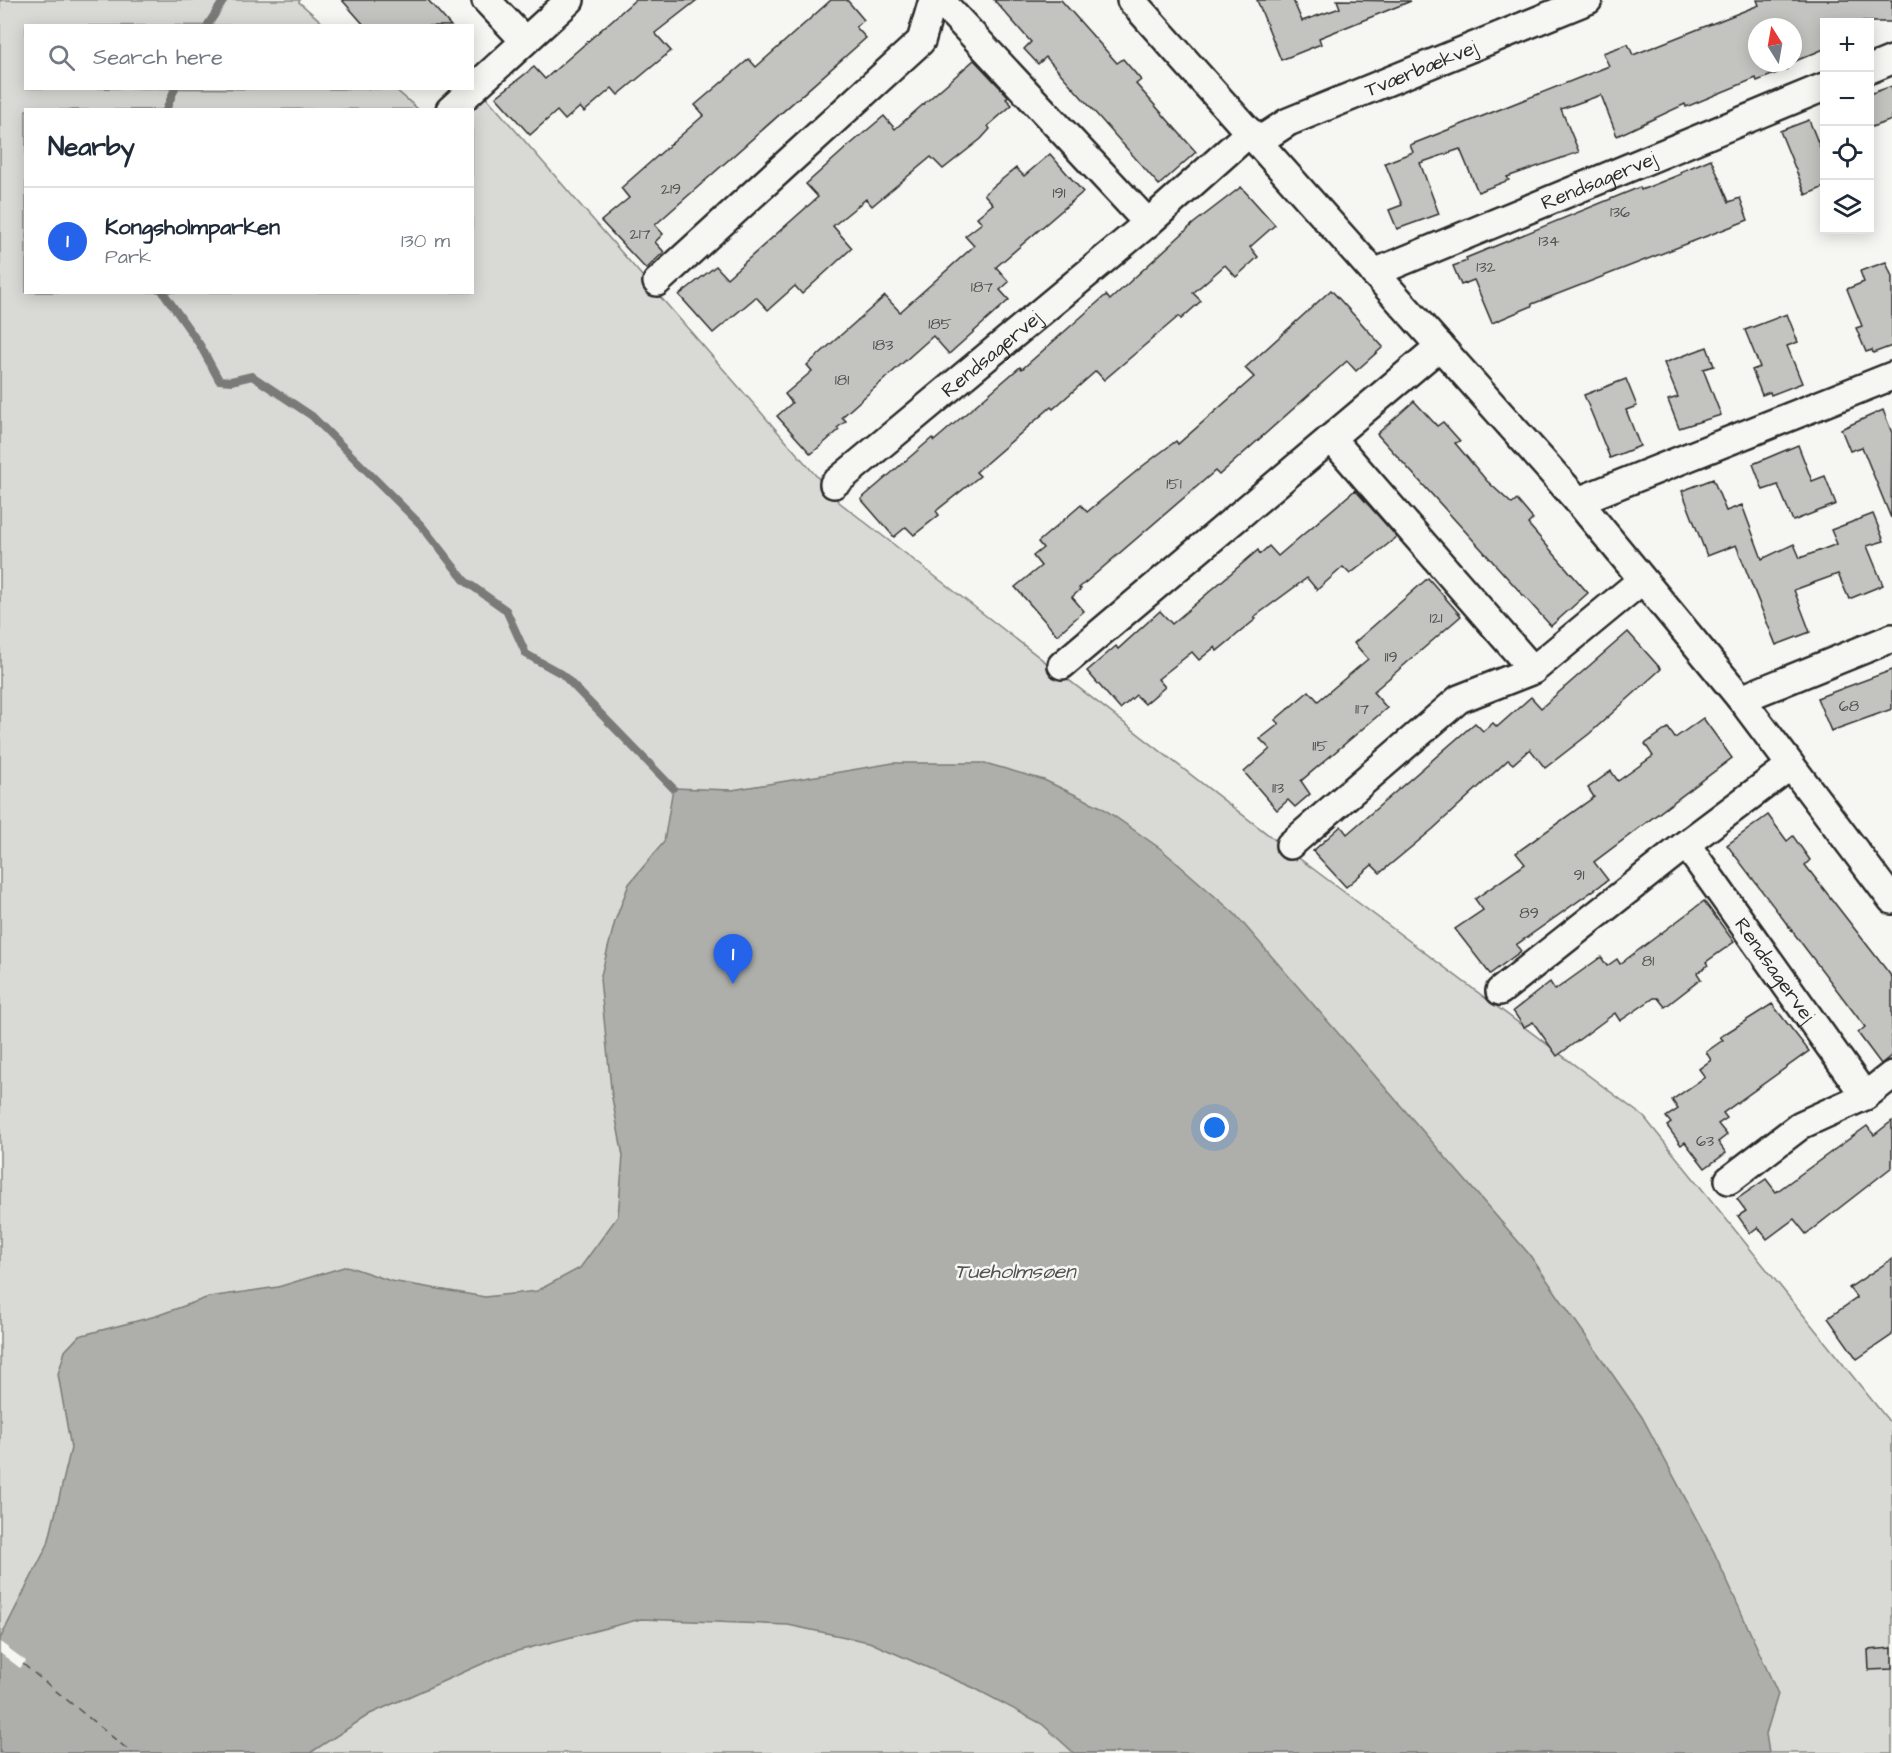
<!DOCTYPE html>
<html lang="en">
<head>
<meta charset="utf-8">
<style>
	body { margin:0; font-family:"Architects Daughter",sans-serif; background:#f2f2f3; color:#1f2937 }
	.controls { position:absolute; right:18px; top:18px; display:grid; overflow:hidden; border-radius:0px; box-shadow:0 3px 15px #0003 }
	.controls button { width:54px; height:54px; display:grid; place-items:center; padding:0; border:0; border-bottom:2px solid #e0e1e3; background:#fff; color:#1f2937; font:30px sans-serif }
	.compass { position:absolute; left:1748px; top:18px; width:54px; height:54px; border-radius:50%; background:#fff; box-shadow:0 3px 15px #0003; rotate:349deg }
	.you { position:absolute; left:1215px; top:1128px; width:21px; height:21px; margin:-15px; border:4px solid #fff; border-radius:50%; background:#1a73e8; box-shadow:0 0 0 9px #1a73e833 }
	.badge { display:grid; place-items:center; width:39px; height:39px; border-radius:50%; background:#2563eb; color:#fff; font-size:20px; font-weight:700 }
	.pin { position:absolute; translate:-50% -50px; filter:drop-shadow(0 2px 3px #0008) }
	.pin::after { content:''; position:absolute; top:32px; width:21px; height:18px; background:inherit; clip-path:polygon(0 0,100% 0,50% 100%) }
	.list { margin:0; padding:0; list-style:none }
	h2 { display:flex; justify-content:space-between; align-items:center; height:78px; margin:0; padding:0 24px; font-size:26px }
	h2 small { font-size:20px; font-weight:400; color:#747a83 }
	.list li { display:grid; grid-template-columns:39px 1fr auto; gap:18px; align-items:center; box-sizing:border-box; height:108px; padding:0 24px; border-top:2px solid #e0e1e3 }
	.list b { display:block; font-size:22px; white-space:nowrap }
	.list p { margin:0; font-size:20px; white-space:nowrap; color:#747a83 }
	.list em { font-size:20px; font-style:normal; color:#747a83 }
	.icon { flex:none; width:33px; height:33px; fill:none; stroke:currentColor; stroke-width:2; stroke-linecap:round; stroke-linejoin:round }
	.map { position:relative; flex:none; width:1892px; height:1753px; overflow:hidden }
	.search { position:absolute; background:#fff; box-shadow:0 3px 15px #0003; left:24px; top:24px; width:450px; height:66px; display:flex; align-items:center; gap:15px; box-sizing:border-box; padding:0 21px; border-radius:0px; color:#747a83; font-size:22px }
	.panel { position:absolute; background:#fff; box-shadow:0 3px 15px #0003; left:24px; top:108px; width:450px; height:186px; border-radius:0px }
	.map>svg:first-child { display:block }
	.green { fill:#d9d9d5; stroke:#828280; stroke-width:1.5 }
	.water { fill:#aeaeab; stroke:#7a7a78; stroke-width:1.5 }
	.pier { fill:#f6f6f2 }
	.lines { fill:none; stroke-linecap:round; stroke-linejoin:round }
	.stream { stroke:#7a7a78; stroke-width:8 }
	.ferry { stroke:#525251; stroke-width:1.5; stroke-dasharray:8 6; stroke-linecap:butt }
	.building { fill:#c3c3c0; stroke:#2b2b2b; stroke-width:1.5 }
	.street-casing { stroke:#2b2b2b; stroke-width:32 }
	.street { stroke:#f6f6f2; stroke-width:27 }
	.labels { text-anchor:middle; stroke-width:5; stroke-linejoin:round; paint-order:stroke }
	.number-label { font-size:16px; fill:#515150 }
	.street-label { font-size:20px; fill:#2b2b2b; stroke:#f6f6f2 }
	.water-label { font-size:21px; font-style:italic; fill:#525251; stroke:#f6f6f2 }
</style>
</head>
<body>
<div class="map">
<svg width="1892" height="1753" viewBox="0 0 1892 1753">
	<rect width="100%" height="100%" fill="#f6f6f2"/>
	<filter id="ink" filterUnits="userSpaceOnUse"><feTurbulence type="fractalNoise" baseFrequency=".0167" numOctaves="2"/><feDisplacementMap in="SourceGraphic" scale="12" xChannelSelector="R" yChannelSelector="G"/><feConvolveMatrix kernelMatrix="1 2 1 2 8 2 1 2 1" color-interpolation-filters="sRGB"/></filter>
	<g filter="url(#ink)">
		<!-- green -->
		<path class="green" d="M0,0H300L299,2L325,25L26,26V88L395,89L418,109L26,110V292H472V110L430,109L481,91L839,502L1288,850L1644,1117L1892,1425V1753H0Z"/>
		<!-- water -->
		<path class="water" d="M893,763H985L1044,780L1101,807L1161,849L1235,914L1529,1254L1642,1417L1714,1552L1778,1694L1766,1734L1769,1753H1074L1042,1724L974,1688L869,1642L788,1625L641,1619L502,1655L370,1714L310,1753H0V1639L48,1544L71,1448L58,1374L65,1351L79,1336L156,1316L209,1297L278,1287L347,1266L391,1281L485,1297L537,1291L580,1268L618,1216L623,1156L612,1098L600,979L615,921L629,884L664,842L673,788L732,790Z"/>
		<!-- pier -->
		<path class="pier" d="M0,1642L26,1661L20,1668L0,1653Z"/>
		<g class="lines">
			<!-- stream -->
			<g class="stream">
				<path d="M207,26L224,0"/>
				<path d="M166,110L175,88"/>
				<path d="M163,292L200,345L219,380L231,381L252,376L312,416L421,525L465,581L506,610L526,654L562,674L673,788"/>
			</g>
			<!-- ferry -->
			<path class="ferry" d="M23,1664L132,1753"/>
		</g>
		<!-- building -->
		<g class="building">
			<path d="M342,0H428L451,26H365Z"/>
			<path d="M635,0H697L655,33L671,51L618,95L612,88L584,112L580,107L565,120L557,111L530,135L496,97L534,67L545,79Z"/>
			<path d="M831,0H847L864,20L856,27L866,38L655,225L663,234L655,242L664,252L646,269L601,221L629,198L621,188L704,115L695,105L749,59L756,67Z"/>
			<path d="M994,0H1061L1117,63L1123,59L1141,80L1136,84L1196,152L1159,185L1046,57L1038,64L1024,49L1031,42Z"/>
			<path d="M1257,0H1293L1302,21L1340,8L1337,0L1411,1L1319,38L1321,44L1281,60Z"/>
			<path d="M1757,0H1892V22H1824V49L1793,62V27H1757V63H1789L1786,65L1787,69L1757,81L1756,78L1686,107L1685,104L1617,136L1601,95L1561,109L1579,152L1507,177L1509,180L1478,192L1460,149L1420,163L1439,214L1397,229L1389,210L1402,205L1385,163L1413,152L1410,145L1609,66L1603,53L1628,44L1633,55L1759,5Z"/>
			<path d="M974,60L1008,96L1006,99L1012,105L988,126L990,129L981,139L943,169L931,157L872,206L866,199L833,226L852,248L802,294L795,286L768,310L756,297L713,333L679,295L716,266L727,278L818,197L806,184L846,148L884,116L895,129Z"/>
			<path d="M1892,86V120L1869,128V94Z"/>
			<path d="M1809,120L1824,157V187L1806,195L1780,131Z"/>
			<path d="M1050,154L1083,192L996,267L1009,282L1000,290L1009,300L949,354L933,336L842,417L846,421L837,428L839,430L811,454L777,416L792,403L785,394L812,371L807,365L885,296L900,312L974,246L965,236L982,223L977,217L993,204L984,194L1016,168L1024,176Z"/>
			<path d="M1711,159L1729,202L1740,198L1748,220L1532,304V306L1492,323L1474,280L1461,285L1453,266L1467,261L1466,258L1640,187L1641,190L1681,174L1680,172Z"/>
			<path d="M1241,187L1275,225L1250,247L1258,257L1236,277L1225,265L1193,293L1201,301L1181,319L1179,316L1104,380L1096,371L1053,409L1051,407L976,472L980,476L936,511L939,515L914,535L906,527L894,537L861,499L932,438L934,441L1020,367L1022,369L1106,295L1110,300L1194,223Z"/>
			<path d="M1886,262L1892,277V346L1873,353L1872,350L1866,352L1856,328L1862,326L1847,289L1864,282L1860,271Z"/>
			<path d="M1331,290L1383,347L1356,371L1347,361L1219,475L1215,471L1079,588L1081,589L1072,597L1084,611L1057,635L1015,587L1041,566L1033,556L1043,548L1038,542L1081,505L1087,512L1144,465L1176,441L1178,444L1254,377L1245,368Z"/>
			<path d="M1787,314L1798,342L1787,346L1802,383L1771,395L1770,392L1762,395L1752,370L1760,367L1745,330Z"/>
			<path d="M1707,347L1714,366L1703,369L1721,415L1679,428L1668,400L1678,397L1664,363Z"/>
			<path d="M1626,379L1637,406L1626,410L1640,446L1610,458L1584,395Z"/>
			<path d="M1414,401L1437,426L1443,422L1460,441L1455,443L1487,481L1512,504L1517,500L1533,519L1528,524L1588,593L1551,626L1377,434Z"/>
			<path d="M1883,410L1892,433L1891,518L1862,447L1850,451L1841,429Z"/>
			<path d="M1798,445L1812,481L1825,476L1836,504L1793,521L1778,485L1763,490L1753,464Z"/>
			<path d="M1713,479L1726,511L1742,505L1762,559L1794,544L1800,558L1837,544L1831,530L1873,514L1884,541L1867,546L1883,585L1849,599L1838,574L1794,590L1810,632L1776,645L1736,545L1707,556L1682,491Z"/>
			<path d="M1355,490L1397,537L1350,574L1343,567L1317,590L1307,578L1254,617L1256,619L1217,651L1215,647L1199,660L1192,652L1158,679L1165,687L1145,704L1136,695L1120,709L1087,671L1116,646L1118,649L1160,611L1172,624L1258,550L1260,554L1269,546L1278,556Z"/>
			<path d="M1428,578L1461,616L1373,692L1387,708L1301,781L1310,794L1295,807L1288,800L1277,810L1244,772L1270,749L1260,739L1279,724L1275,720L1309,691L1318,701L1368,659L1354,643Z"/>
			<path d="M1628,632L1661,669L1589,734L1545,768L1530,749L1513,764L1508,760L1433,829L1380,873L1372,865L1346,887L1313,851L1341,826L1347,834L1475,723L1483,731L1493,723L1497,727L1531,697L1541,708Z"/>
			<path d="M1892,670V709L1831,731L1817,698Z"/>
			<path d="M1703,718L1732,758L1594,862L1608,880L1516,945L1521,951L1490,974L1455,929L1483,910L1475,899L1525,864L1516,853L1594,797L1588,788L1611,771L1618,781L1653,756L1645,744L1668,728L1675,738Z"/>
			<path d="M1768,815L1787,841L1793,836L1810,860L1805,865L1892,977V1055L1881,1064L1858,1033L1865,1027L1727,845Z"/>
			<path d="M1704,901L1734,942L1706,962L1708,965L1697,973L1701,979L1665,1007L1658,998H1654L1620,1021L1615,1013L1557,1056L1533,1022L1524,1027L1513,1011L1550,982L1555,990L1601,957L1607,966L1617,959L1620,964Z"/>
			<path d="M1772,1004L1809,1051L1723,1113L1727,1118L1718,1124L1727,1135L1718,1142L1726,1153L1705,1168L1685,1142L1681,1145L1667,1126L1671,1123L1666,1117L1678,1109L1672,1100L1705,1077L1699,1069L1711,1060L1706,1052L1723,1040L1720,1037Z"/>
			<path d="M1892,1121V1167L1806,1234L1794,1219L1767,1239L1758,1227L1750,1233L1738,1216L1746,1211L1737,1199L1766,1179L1776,1192L1867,1126L1874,1135Z"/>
			<path d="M1892,1259V1335L1857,1359L1828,1318L1857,1298L1849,1288Z"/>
			<path d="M1892,1648V1669L1869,1670L1868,1650Z"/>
		</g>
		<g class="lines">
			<defs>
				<g id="street">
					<path d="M486,0L524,40"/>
					<path d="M940,0L1148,223"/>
					<path d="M1131,0L1578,501L1741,699L1892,900"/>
					<path d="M1870,69L1892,60"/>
					<path d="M450,110L570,0"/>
					<path id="s1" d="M1259,141L1288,122L1588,0"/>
					<path id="s2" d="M1374,273L1824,87"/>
					<path d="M657,282L921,41L933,0"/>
					<path d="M1331,438L1533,670"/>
					<path id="s3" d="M834,484L1148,223L1250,132"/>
					<path d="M1578,501L1892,376"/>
					<path d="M1062,665L1440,346"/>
					<path d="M1741,699L1892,638"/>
					<path id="s4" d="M1686,844L1865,1096"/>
					<path d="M1290,845L1459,699L1533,670L1642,580"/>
					<path d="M1500,991L1686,844L1790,766"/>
					<path d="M1729,1180L1801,1125L1865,1096L1892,1075"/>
				</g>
			</defs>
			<!-- street casing -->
			<use href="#street" class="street-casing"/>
			<!-- street -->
			<use href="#street" class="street"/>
		</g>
	</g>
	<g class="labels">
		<!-- number labels -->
		<g class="number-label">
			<text x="671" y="194">219</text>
			<text x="1059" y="198">191</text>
			<text x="1620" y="217">136</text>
			<text x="640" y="239">217</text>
			<text x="1549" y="246">134</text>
			<text x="1486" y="272">132</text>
			<text x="982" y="292">187</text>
			<text x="940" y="329">185</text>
			<text x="883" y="350">183</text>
			<text x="842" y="385">181</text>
			<text x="1174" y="489">151</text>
			<text x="1436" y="623">121</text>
			<text x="1391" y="662">119</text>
			<text x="1849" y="711">68</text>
			<text x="1362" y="714">117</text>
			<text x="1320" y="751">115</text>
			<text x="1278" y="793">113</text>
			<text x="1579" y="880">91</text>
			<text x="1529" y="918">89</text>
			<text x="1648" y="966">81</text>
			<text x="1705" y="1146">63</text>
		</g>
		<!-- street labels -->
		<g class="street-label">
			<text dy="7" stroke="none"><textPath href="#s1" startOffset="178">Tværbækvej</textPath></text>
			<text dy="7" stroke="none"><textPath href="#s2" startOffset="243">Rendsagervej</textPath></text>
			<text dy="7" stroke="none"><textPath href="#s3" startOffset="204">Rendsagervej</textPath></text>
			<text dy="7" stroke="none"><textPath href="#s4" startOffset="154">Rendsagervej</textPath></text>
		</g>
		<!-- water labels -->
		<g class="water-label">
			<text x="1015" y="1278">Tueholmsøen</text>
		</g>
	</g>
</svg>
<div class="controls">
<button>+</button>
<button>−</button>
<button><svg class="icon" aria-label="locate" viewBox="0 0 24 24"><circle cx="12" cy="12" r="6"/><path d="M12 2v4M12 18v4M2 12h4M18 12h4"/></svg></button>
<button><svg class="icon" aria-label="layers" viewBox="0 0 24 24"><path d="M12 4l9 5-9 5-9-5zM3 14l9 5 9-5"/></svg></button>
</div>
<svg class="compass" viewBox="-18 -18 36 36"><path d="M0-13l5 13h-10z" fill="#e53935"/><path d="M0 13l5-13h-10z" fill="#747a83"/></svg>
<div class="you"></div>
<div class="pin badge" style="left:733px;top:984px">1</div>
<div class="search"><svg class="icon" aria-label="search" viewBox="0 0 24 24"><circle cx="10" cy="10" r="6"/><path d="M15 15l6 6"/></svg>Search here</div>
<section class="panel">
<h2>Nearby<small></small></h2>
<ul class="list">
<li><span class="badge">1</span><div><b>Kongsholmparken</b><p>Park</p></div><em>130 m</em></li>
</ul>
</section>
</div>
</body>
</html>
